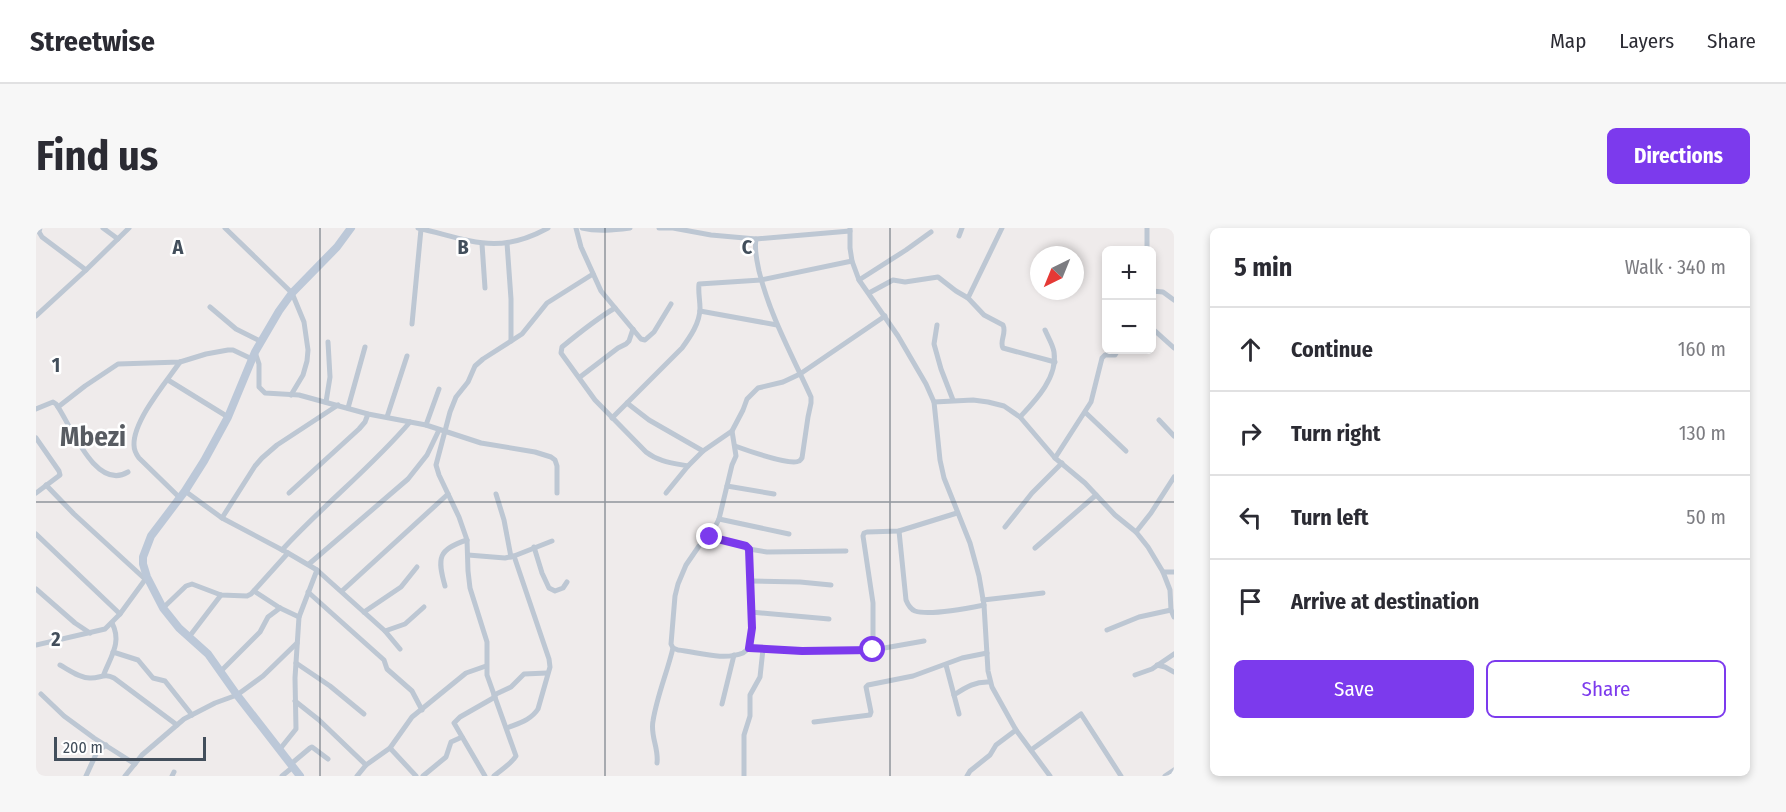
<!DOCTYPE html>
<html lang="en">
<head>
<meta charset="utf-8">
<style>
	body { margin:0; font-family:"Fira Sans Condensed",sans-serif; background:#f7f7f7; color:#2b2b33 }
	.controls { position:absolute; right:18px; top:18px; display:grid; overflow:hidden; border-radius:9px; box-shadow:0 3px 9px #0003 }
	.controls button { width:54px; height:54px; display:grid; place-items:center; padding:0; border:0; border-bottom:2px solid #e1e1e2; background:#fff; color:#2b2b33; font:30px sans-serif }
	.compass { position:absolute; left:994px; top:18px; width:54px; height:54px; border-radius:50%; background:#fff; box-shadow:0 3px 9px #0003; rotate:223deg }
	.scale { position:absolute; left:18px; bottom:15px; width:152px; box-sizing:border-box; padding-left:6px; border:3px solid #424e5b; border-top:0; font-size:16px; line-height:21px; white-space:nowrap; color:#424e5b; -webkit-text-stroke:4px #fff; paint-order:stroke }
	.stop { position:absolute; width:18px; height:18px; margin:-14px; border:4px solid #7c3aed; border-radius:50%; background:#fff }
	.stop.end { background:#7c3aed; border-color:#fff; box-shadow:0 2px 6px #0008 }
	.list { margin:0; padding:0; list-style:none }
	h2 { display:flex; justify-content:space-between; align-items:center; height:78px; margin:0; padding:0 24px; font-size:26px }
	h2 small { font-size:20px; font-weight:400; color:#7c7c81 }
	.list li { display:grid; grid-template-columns:39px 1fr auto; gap:18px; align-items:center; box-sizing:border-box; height:84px; padding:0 24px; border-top:2px solid #e1e1e2 }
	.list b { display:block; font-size:22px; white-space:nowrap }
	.list em { font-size:20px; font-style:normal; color:#7c7c81 }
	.actions { display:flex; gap:12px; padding:18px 24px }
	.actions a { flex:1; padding:14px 0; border:2px solid #7c3aed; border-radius:9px; text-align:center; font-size:21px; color:#7c3aed }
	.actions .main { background:#7c3aed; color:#fff }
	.icon { flex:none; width:33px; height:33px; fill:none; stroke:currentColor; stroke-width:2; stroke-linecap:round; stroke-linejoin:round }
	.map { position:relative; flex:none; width:1138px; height:548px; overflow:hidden; border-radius:9px }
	header { display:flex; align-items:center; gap:36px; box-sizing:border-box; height:84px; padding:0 30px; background:#fff; border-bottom:2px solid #e1e1e2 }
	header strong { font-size:28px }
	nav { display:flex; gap:33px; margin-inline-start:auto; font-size:21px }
	.intro { display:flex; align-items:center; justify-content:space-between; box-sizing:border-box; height:144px; padding:0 36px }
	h1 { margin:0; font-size:42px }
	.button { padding:15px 27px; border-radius:9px; background:#7c3aed; color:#fff; font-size:21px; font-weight:700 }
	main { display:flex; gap:36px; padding:0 36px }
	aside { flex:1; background:#fff; border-radius:9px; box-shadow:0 3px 9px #0003 }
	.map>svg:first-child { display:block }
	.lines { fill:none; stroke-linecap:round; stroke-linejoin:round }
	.street { stroke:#bdc7d3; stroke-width:5 }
	.secondary { stroke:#bcc8d8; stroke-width:8 }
	.route { stroke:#7c3aed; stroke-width:8 }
	.grid { fill:none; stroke:#424e5b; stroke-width:1.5; stroke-opacity:0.55 }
	.labels { text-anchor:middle; stroke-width:5; stroke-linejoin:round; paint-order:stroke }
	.district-label { font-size:27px; font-weight:bold; fill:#585c62; stroke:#fff }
	.grid-label { font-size:20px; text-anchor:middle; font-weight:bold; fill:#424e5b; stroke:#fff; stroke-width:5; stroke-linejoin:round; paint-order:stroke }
</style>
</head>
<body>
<header>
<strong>Streetwise</strong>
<nav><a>Map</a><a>Layers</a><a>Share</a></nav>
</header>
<div class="intro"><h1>Find us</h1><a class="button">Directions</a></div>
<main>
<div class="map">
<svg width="1138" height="548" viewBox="0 0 1138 548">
	<rect width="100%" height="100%" fill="#efebeb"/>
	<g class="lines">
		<!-- street -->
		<g class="street">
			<path d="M4,0L3,4L6,9L50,42"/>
			<path d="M67,0L82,11"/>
			<path d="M189,0L256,65L268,94L272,122L271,133L267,147L255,167"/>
			<path d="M382,0C434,12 461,28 512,0"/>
			<path d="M540,0L545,19L565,63L605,111L609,112L618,104L635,76"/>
			<path d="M546,0C562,4 578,2 594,0"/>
			<path d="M623,0H637L675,7L720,11L814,3"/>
			<path d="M814,0V20L816,33L823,52L862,108L890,156L898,174L904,232L908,250L934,315L943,348L948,377L952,443L956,459L980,502L1014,548"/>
			<path d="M1111,0V22"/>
			<path d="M923,8L926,0"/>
			<path d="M471,15L475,71V113"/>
			<path d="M446,16L449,60"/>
			<path d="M823,52L870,22L895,4"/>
			<path d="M1116,63L1127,64L1138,72"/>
			<path d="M833,65L857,52L869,54L902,49L920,63L932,70L948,87L967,97C971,105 963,113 967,120L1019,134"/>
			<path d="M932,70L966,0"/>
			<path d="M174,79L200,101L226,114"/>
			<path d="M579,80C560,91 543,105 526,119L525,125L559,172L610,224C623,234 637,235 652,238"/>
			<path d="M664,83L741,97"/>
			<path d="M0,88L50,42L93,0"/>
			<path d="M376,96L385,1"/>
			<path d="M901,97L898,116L905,141L917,172"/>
			<path d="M1118,102L1138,120"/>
			<path d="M219,124L223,136V159L229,165L263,167L332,186L390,197L445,215L499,224L515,229L519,232L521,238V265"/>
			<path d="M144,134C130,154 97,193 98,217C98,222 100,226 103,230L144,270"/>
			<path d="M544,149L582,120L590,116L593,113L597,101"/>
			<path d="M132,152L192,189"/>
			<path d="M290,174L294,149L292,114"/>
			<path d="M898,174L937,172L952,174L968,178L984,189L1019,230L1049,255L1079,287L1100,304L1112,319L1127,344L1134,362L1135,382L1138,389"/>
			<path d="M591,175L613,192L667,223"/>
			<path d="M22,179L49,158L82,136L144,134L170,126L192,122H197L216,131"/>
			<path d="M312,180L329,119"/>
			<path d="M0,181L17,174L20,176C34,195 59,264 92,244"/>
			<path d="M1050,185L1090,223"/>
			<path d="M351,189L371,128"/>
			<path d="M984,189C1000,172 1022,149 1018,124C1017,117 1012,109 1009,102"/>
			<path d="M576,190L646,120C654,109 664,95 664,80C664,72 662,64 663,56L725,52L816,33"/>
			<path d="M1123,192L1138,208"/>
			<path d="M390,197L403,161"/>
			<path d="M0,210L23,243L24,247L0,265"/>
			<path d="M699,218C710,222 755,238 763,233C764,233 765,231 766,230L772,189L775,175V169C756,127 734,88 723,43C721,33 718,22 720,11"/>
			<path d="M1019,230L1055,174L1066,130L1069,127H1079L1082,122"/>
			<path d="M10,257L38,286L109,351"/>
			<path d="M691,258L738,266"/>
			<path d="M149,263L186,290L252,325L281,342L349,403L364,421"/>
			<path d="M253,265L323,201L329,194L332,186"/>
			<path d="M630,265L652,238L667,223L696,203"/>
			<path d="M460,266L468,292L475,329"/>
			<path d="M186,290L219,238L226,230L241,217L302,177"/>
			<path d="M683,291L753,306"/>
			<path d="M969,299L996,265L1026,235"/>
			<path d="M863,303L870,372C872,377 874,381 879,383C894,388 933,380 948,377"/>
			<path d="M1100,304L1115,285L1138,249"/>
			<path d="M0,306L84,386"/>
			<path d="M674,309L710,318L713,321L714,324C714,342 719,406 713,419C712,421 710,423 707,425C687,433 662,424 642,422L637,420L635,416L639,368L642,356L650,337L663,318L674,309L683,291L696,237L700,228L696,203L707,182L711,171L722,160L747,154L764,146L849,88"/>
			<path d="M498,319L506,345L513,360L519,363L527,360L531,354"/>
			<path d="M999,320L1060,267"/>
			<path d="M713,321L731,324L810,323"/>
			<path d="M246,322C287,277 335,240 374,194"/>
			<path d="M432,327L469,330L478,328L516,313"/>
			<path d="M273,336L372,251L391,227L403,202"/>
			<path d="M1127,344H1138"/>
			<path d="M714,353L764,354L795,357"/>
			<path d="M409,358C401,330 402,321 431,312"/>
			<path d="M0,361L39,395L54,405"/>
			<path d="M218,363L244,380L263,389"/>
			<path d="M306,363L412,266"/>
			<path d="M272,364L348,432L351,441L376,463L386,482"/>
			<path d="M947,372L1007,365"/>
			<path d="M127,380L150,358L156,356L185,367L211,368L215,366L252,325"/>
			<path d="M328,384L365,359L381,339"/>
			<path d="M715,384L793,391"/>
			<path d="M1071,402L1103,389L1135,382"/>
			<path d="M349,403L369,396L388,379"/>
			<path d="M153,409L185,367"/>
			<path d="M0,417L69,401L84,386L111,349"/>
			<path d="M713,420L766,423L837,422L888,413"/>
			<path d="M837,422V375L827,308L828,305L831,304L863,303L921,285"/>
			<path d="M77,424L102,432L117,450L129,453L156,487"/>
			<path d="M260,435L294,458L328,486"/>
			<path d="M24,437C33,442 45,451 55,450C65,450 68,445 78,450L141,497"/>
			<path d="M910,437L923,486"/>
			<path d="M1121,437L1129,439L1138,444"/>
			<path d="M185,443L224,404L232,389L244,380"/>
			<path d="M68,446C75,428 86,414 76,395"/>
			<path d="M1099,447L1116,441L1138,426"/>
			<path d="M5,466L28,488L58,510L99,536"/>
			<path d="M458,467L475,459L488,446L511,445"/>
			<path d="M918,467C930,459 940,453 954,454"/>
			<path d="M259,473L283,492L330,537"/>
			<path d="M686,476L698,427"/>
			<path d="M778,494L834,487L835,484L830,459L832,457L877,448L926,430L951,425"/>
			<path d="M471,500C483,495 495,492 502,481L514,439L513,431L478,328"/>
			<path d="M354,520L380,548"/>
			<path d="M244,521L260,501L259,450L263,389L281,342"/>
			<path d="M995,522L1045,486L1085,548"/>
			<path d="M621,535C623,520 614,508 617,493C621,468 631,445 637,420"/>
			<path d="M255,536L274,520L276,519L292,531"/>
			<path d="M50,548L61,524L70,517"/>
			<path d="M89,548L106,527L148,491L179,475L201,467L227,448L261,415"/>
			<path d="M136,548L138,544"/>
			<path d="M246,548L257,539"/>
			<path d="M321,548L330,537L354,520L376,489L430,445L450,438"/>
			<path d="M387,548L410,529L415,514L426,509"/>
			<path d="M449,548L418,495L424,489L459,469"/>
			<path d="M458,548C465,542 476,535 480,528L451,447V414L434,360L432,343L431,312L423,289L403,247L400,237L414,184L420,169L432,154L439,138L447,131L486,106L511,75L557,46"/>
			<path d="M708,548V507L714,488V467L724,449L727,421"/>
			<path d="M931,548L934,543L954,527L960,517L980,502"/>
			<path d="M1129,548L1138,542"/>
		</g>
		<!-- secondary -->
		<path class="secondary" d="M264,548L201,467L172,426L143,400L127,380L111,349L107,336V329L115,308L149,263L168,233L192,189L219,124L243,83L256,65L301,19L315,0"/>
	</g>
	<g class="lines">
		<!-- route -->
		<path class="route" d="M674,309L710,318L713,321L716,400L713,420L766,423L837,422"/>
	</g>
	<!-- grid -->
	<path class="grid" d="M284,0V548M569,0V548M854,0V548M0,274H1138"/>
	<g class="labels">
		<!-- district labels -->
		<g class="district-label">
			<text x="57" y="218">Mbezi</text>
		</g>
	</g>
	<g class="grid-label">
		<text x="142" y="26">A</text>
		<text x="427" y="26">B</text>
		<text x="711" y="26">C</text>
		<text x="20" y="144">1</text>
		<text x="20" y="418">2</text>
	</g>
</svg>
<div class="controls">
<button>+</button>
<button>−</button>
</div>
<svg class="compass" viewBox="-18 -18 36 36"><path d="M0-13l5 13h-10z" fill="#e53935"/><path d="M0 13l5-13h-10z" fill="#7c7c81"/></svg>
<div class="scale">200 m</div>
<div class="stop" style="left:837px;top:422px"></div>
<div class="stop end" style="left:674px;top:309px"></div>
</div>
<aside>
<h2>5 min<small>Walk · 340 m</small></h2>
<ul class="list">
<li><svg class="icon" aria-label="ahead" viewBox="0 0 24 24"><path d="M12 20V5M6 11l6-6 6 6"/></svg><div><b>Continue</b></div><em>160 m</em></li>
<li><svg class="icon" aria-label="right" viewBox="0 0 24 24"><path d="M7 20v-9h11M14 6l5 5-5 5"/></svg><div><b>Turn right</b></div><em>130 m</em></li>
<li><svg class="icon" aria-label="left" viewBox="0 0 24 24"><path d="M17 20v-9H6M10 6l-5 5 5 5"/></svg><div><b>Turn left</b></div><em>50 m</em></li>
<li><svg class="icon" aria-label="arrive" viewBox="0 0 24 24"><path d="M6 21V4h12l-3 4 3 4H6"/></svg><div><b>Arrive at destination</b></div></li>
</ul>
<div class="actions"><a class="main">Save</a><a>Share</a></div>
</aside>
</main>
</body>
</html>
